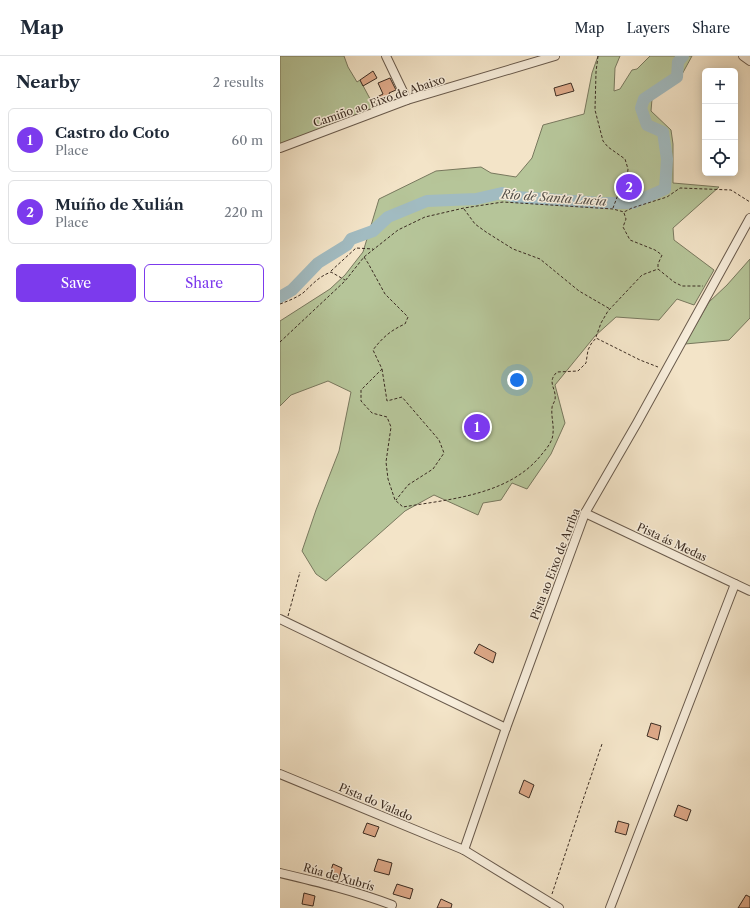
<!DOCTYPE html>
<html lang="en">
<head>
<meta charset="utf-8">
<style>
	body { margin:0; font-family:"Libre Caslon Text",serif; background:#f2f2f3; color:#1f2937 }
	.controls { position:absolute; right:12px; top:12px; display:grid; overflow:hidden; border-radius:6px; box-shadow:0 2px 10px #0003 }
	.controls button { width:36px; height:36px; display:grid; place-items:center; padding:0; border:0; border-bottom:1px solid #e0e1e3; background:#fff; color:#1f2937; font:20px sans-serif }
	.you { position:absolute; left:237px; top:324px; width:14px; height:14px; margin:-10px; border:3px solid #fff; border-radius:50%; background:#1a73e8; box-shadow:0 0 0 6px #1a73e833 }
	.badge { display:grid; place-items:center; width:26px; height:26px; border-radius:50%; background:#7c3aed; color:#fff; font-size:13px; font-weight:700 }
	.pin { position:absolute; translate:-50% -50%; border:2px solid #fff; box-shadow:0 1px 4px #0006 }
	.list { margin:0; padding:0; list-style:none }
	h2 { display:flex; justify-content:space-between; align-items:center; height:52px; margin:0; padding:0 16px; font-size:17px }
	h2 small { font-size:13px; font-weight:400; color:#747a83 }
	.list li { display:grid; grid-template-columns:26px 1fr auto; gap:12px; align-items:center; box-sizing:border-box; height:64px; margin:0 8px 8px; padding:0 8px; border:1px solid #e0e1e3; border-radius:6px }
	.list b { display:block; font-size:15px; white-space:nowrap }
	.list p { margin:0; font-size:13px; white-space:nowrap; color:#747a83 }
	.list em { font-size:13px; font-style:normal; color:#747a83 }
	.actions { display:flex; gap:8px; padding:12px 16px }
	.actions a { flex:1; padding:9px 0; border:1px solid #7c3aed; border-radius:6px; text-align:center; font-size:14px; color:#7c3aed }
	.actions .main { background:#7c3aed; color:#fff }
	.icon { flex:none; width:22px; height:22px; fill:none; stroke:currentColor; stroke-width:2; stroke-linecap:round; stroke-linejoin:round }
	.map { position:relative; flex:none; width:470px; height:852px; overflow:hidden }
	header { display:flex; align-items:center; gap:24px; box-sizing:border-box; height:56px; padding:0 20px; background:#fff; border-bottom:1px solid #e0e1e3 }
	header strong { font-size:19px }
	nav { display:flex; gap:22px; margin-inline-start:auto; font-size:14px }
	main { display:flex }
	aside { flex:1; background:#fff }
	.map>svg:first-child { display:block }
	.green { fill:#b6c599; stroke:#78785e }
	.lines { fill:none; stroke-linecap:round; stroke-linejoin:round }
	.river { stroke:#a1bbc1; stroke-width:12 }
	.building { fill:#dfaa8a; stroke:#3b2c22 }
	.minor-casing { stroke:#695a4c; stroke-width:10 }
	.path { stroke:#3b2c22; stroke-width:1; stroke-dasharray:3 2; stroke-linecap:butt }
	.minor { stroke:#f7eddb; stroke-width:8 }
	.labels { text-anchor:middle; stroke-width:3; stroke-linejoin:round; paint-order:stroke }
	.street-label { font-size:11px; fill:#3b2c22; stroke:#f7eddb }
	.water-label { font-size:12px; font-style:italic; fill:#54504a; stroke:#f7eddb }
</style>
</head>
<body>
<header>
<strong>Map</strong>
<nav><a>Map</a><a>Layers</a><a>Share</a></nav>
</header>
<main>
<aside>
<h2>Nearby<small>2 results</small></h2>
<ul class="list">
<li><span class="badge">1</span><div><b>Castro do Coto</b><p>Place</p></div><em>60 m</em></li>
<li><span class="badge">2</span><div><b>Muíño de Xulián</b><p>Place</p></div><em>220 m</em></li>
</ul>
<div class="actions"><a class="main">Save</a><a>Share</a></div>
</aside>
<div class="map">
<svg width="470" height="852" viewBox="0 0 470 852">
	<rect width="100%" height="100%" fill="#f3e4c8"/>
	<filter id="stains"><feTurbulence type="fractalNoise" baseFrequency=".005" numOctaves="4"/><feColorMatrix values="0 0 0 0 .2 0 0 0 0 .09 0 0 0 0 .02 0 0 0 .5 -.17"/></filter>
	<radialGradient id="worn" r=".72"><stop offset=".6" stop-color="#630" stop-opacity="0"/><stop offset="1" stop-color="#630" stop-opacity=".3"/></radialGradient>
	<!-- green -->
	<g class="green">
		<path d="M0,0H64L68,11L77,26L80,24L96,54L0,88Z"/>
		<path d="M318,0H340L335,12L334,35L340,33L352,14L357,13L370,0H412L400,22L372,43L371,55L391,74L393,88V127L439,131L393,172L394,184L434,214L414,249L397,243L379,264L336,261L315,280L275,329L285,367L271,398L247,433L232,427L221,444L203,447L198,459L154,439L125,455L46,525L36,518L22,495L36,454L59,395L71,336L48,325L11,339L0,350V265L50,233L65,219L83,196L99,143L156,115L201,111L211,117L236,121L252,102L263,69L304,58L312,17Z"/>
		<path d="M470,203V262L449,284L405,288L429,246L447,229Z"/>
	</g>
	<g class="lines">
		<!-- river -->
		<path class="river" d="M0,241L12,234L38,207L67,189L71,183L93,175L108,161L147,145L196,143L222,137L236,141L322,147H353L385,133L387,103L383,76L367,69L361,52L364,43L397,21L398,6L403,0"/>
	</g>
	<!-- building -->
	<g class="building">
		<path d="M93,15L97,22L83,30L80,24Z"/>
		<path d="M110,22L116,34L109,37L112,43L95,50L91,44L103,38L98,27Z"/>
		<path d="M291,27L294,35L276,40L274,32Z"/>
		<path d="M199,588L216,597L213,607L194,597Z"/>
		<path d="M371,667L381,670L378,684L367,680Z"/>
		<path d="M244,724L254,729L249,742L239,737Z"/>
		<path d="M398,749L411,754L407,765L394,760Z"/>
		<path d="M338,765L349,768L346,779L335,776Z"/>
		<path d="M87,767L99,771L95,781L83,777Z"/>
		<path d="M98,803L112,807L109,819L94,815Z"/>
		<path d="M53,808L62,812L58,826L48,823Z"/>
		<path d="M117,828L133,833L130,843L113,838Z"/>
		<path d="M24,837L35,840L33,850L22,848Z"/>
		<path d="M466,839L470,841V852H458Z"/>
		<path d="M161,843L172,848L171,852H157Z"/>
	</g>
	<g class="lines">
		<defs>
			<g id="minor">
				<path d="M106,0L127,44"/>
				<path d="M463,0L470,5"/>
				<path d="M0,92L127,44L275,0"/>
				<path d="M305,457L470,535"/>
				<path d="M0,563L226,672"/>
				<path d="M0,718L184,794L279,852"/>
				<path d="M184,794L226,672L305,457L357,367L470,162"/>
				<path d="M0,817C38,826 75,835 112,849"/>
				<path d="M330,852L455,528"/>
			</g>
		</defs>
		<!-- minor casing -->
		<use href="#minor" class="minor-casing"/>
		<!-- path -->
		<g class="path">
			<path d="M318,0L316,16L315,54L323,85L328,91L345,103L348,113L347,123L339,136L333,152"/>
			<path d="M184,153L195,168L206,176L233,193L260,203L299,235L330,253"/>
			<path d="M344,157L346,163L343,171L350,184L375,194L382,199L378,208V213L394,226L402,230H423"/>
			<path d="M84,201L88,207L105,238L128,261L125,268C111,274 102,282 93,294L102,313L81,334V345L92,357L107,361L111,371L106,406L108,423L115,444L123,451C171,443 230,439 262,398C267,392 273,385 273,377C274,369 271,360 272,352C272,349 274,347 275,344C277,332 266,327 277,316L298,315L306,307L308,294L311,288L316,282L360,304L378,311"/>
			<path d="M51,215L76,192L93,193"/>
			<path d="M0,248C8,245 16,242 23,237C33,228 38,221 51,216L65,224"/>
			<path d="M316,281L321,267L328,255L362,219L378,213"/>
			<path d="M0,286L65,225L84,201L118,174L145,161L184,152L223,146L333,153L344,156L352,152L387,141L400,132L451,134L470,146"/>
			<path d="M102,313L107,345L122,341L159,384L164,397L153,413L128,429L116,444"/>
			<path d="M8,560L20,516"/>
			<path d="M272,838L304,741L322,688"/>
		</g>
		<!-- minor -->
		<use href="#minor" class="minor"/>
	</g>
	<g class="labels">
		<!-- street labels -->
		<g class="street-label">
			<text transform="translate(99 45) rotate(-19)" y="4">Camiño ao Eixo de Abaixo</text>
			<text transform="translate(392 486) rotate(25)" y="4">Pista ás Medas</text>
			<text transform="translate(275 508) rotate(-69)" y="4">Pista ao Eixo de Arriba</text>
			<text transform="translate(96 746) rotate(23)" y="4">Pista do Valado</text>
			<text transform="translate(59 821) rotate(16)" y="4">Rúa de Xubrís</text>
		</g>
		<!-- water labels -->
		<g class="water-label">
			<text transform="translate(274 142) rotate(4)" y="4">Río de Santa Lucía</text>
		</g>
	</g>
	<rect width="100%" height="100%" filter="url(#stains)"/>
	<rect width="100%" height="100%" fill="url(#worn)"/>
</svg>
<div class="controls">
<button>+</button>
<button>−</button>
<button><svg class="icon" aria-label="locate" viewBox="0 0 24 24"><circle cx="12" cy="12" r="6"/><path d="M12 2v4M12 18v4M2 12h4M18 12h4"/></svg></button>
</div>
<div class="you"></div>
<div class="pin badge" style="left:197px;top:371px">1</div>
<div class="pin badge" style="left:349px;top:131px">2</div>
</div>
</main>
</body>
</html>
